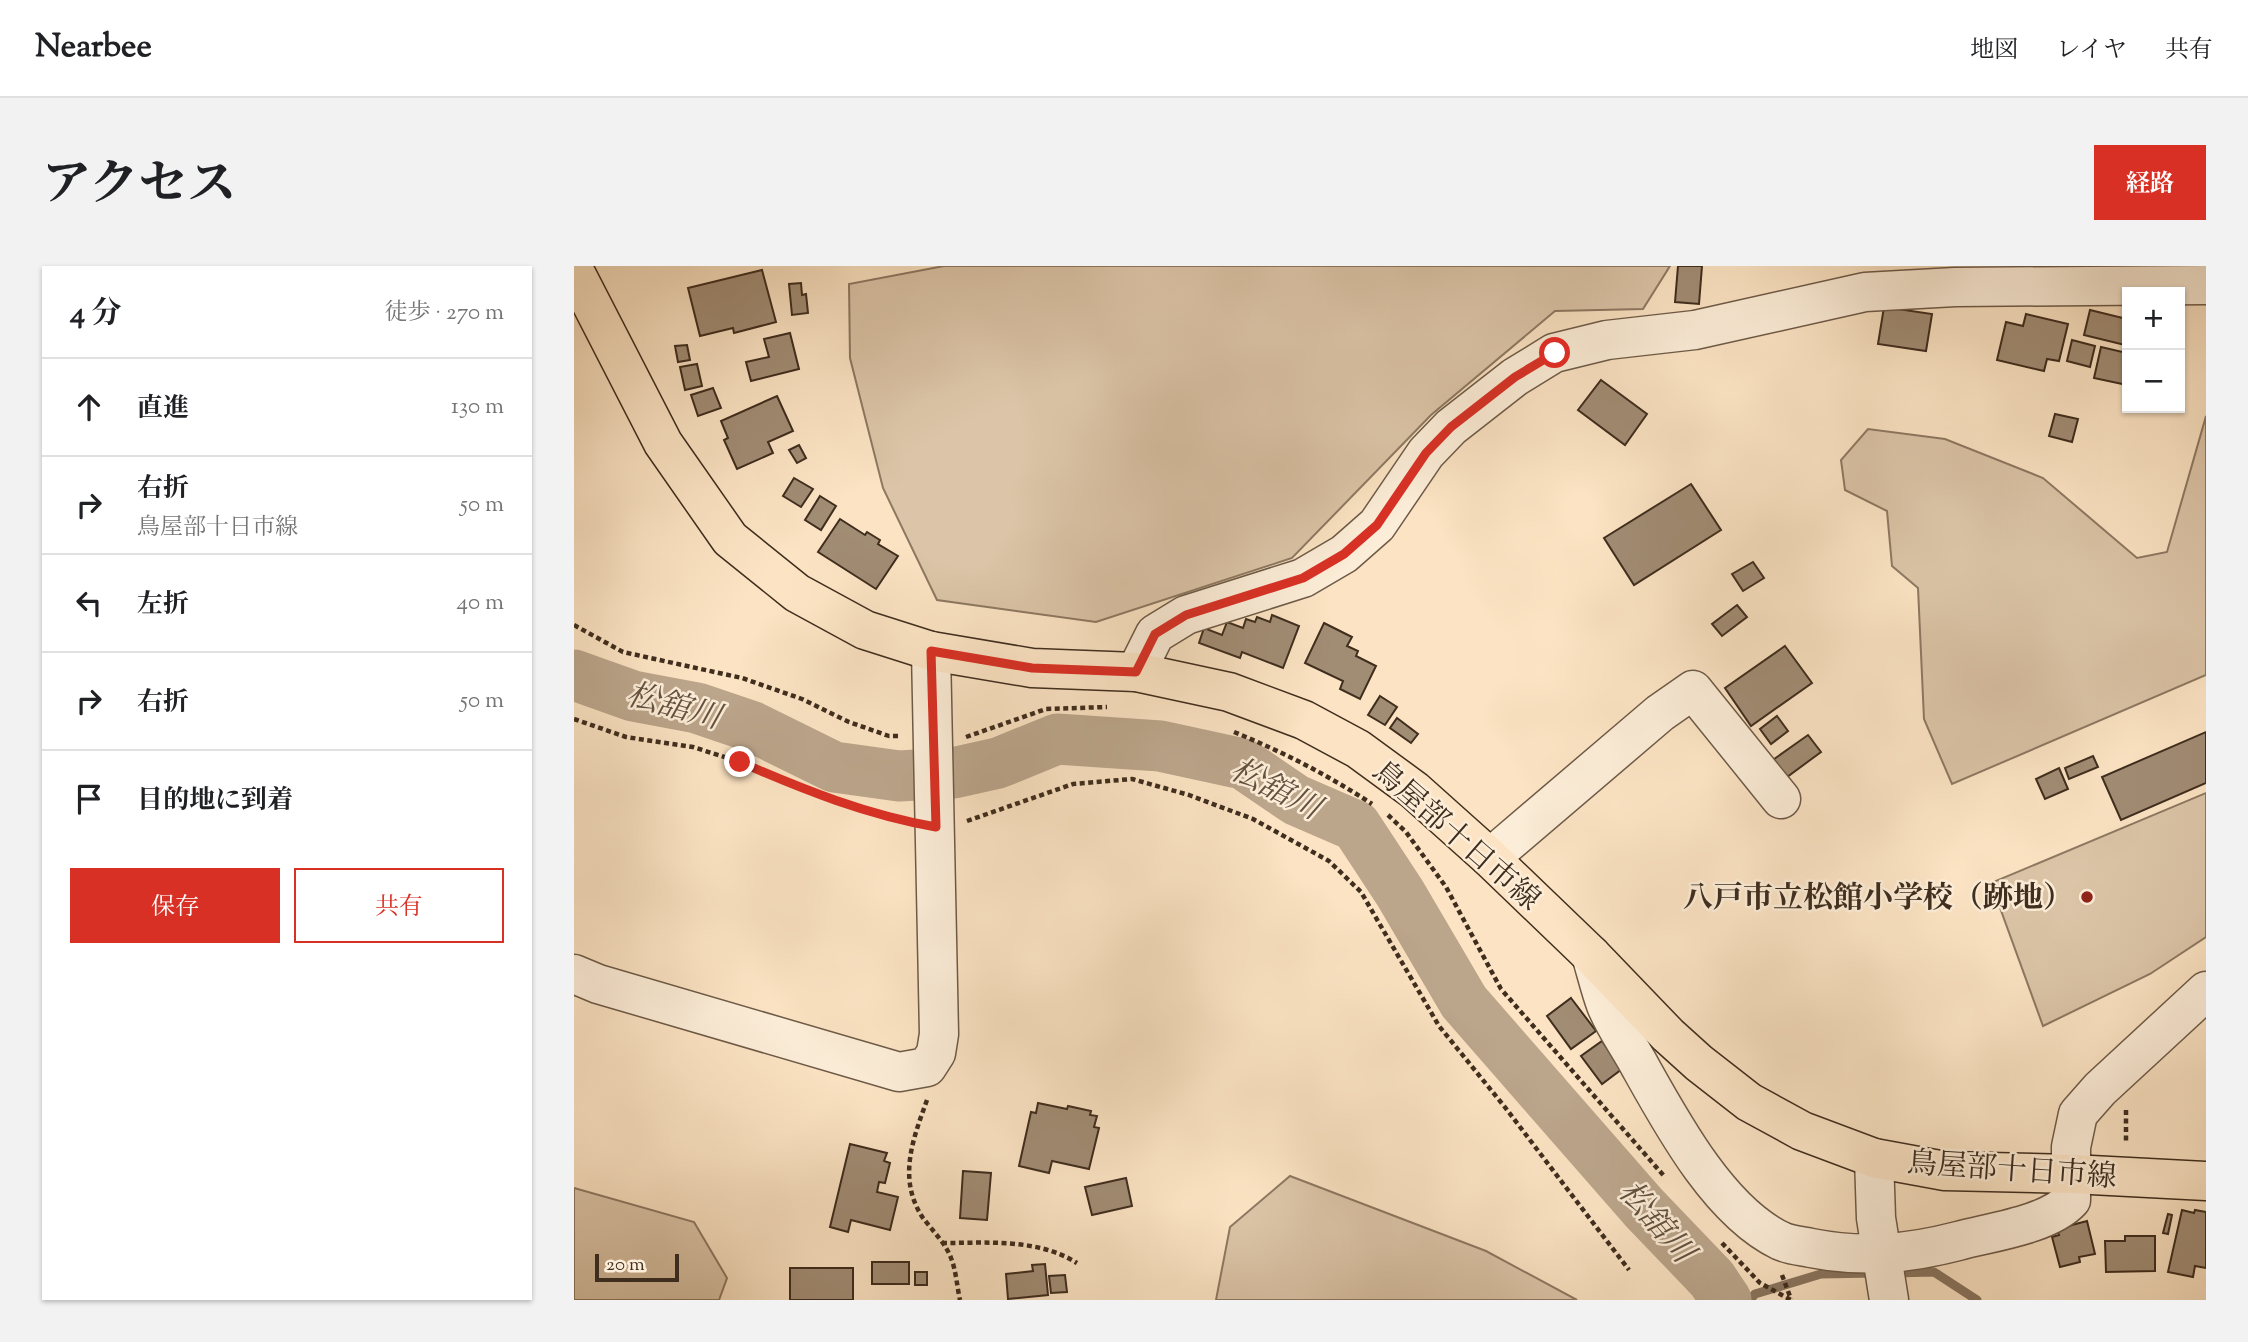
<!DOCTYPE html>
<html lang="ja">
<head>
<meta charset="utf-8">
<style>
	body { margin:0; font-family:"Sorts Mill Goudy","Noto Serif JP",serif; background:#f2f2f2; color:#202124 }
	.controls { position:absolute; right:21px; top:21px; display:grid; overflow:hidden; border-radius:0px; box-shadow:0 2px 5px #0004 }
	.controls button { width:63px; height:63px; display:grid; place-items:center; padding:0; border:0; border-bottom:2px solid #e0e0e0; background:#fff; color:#202124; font:35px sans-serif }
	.scale { position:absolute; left:21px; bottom:18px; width:84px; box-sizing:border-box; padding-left:7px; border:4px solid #3f2d1e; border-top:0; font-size:19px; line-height:24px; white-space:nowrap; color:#3f2d1e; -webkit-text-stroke:5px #fcedd8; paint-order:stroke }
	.stop { position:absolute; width:21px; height:21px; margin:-16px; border:5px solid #d93025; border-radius:50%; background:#fff }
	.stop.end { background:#d93025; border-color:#fff; box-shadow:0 2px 7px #0008 }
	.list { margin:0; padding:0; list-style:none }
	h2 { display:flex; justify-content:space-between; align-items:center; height:91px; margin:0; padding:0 28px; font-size:30px }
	h2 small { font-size:23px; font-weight:400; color:#757577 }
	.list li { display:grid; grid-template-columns:46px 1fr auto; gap:21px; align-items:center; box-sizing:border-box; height:98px; padding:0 28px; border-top:2px solid #e0e0e0 }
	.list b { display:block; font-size:26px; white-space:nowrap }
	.list p { margin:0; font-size:23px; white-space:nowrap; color:#757577 }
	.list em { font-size:23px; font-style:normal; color:#757577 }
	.actions { display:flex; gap:14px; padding:21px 28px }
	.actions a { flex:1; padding:16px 0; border:2px solid #d93025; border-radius:0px; text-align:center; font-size:24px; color:#d93025 }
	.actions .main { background:#d93025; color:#fff }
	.icon { flex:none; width:38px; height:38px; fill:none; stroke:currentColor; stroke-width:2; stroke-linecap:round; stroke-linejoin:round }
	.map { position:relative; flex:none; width:1632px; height:1034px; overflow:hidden; border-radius:0px }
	header { display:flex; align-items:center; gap:42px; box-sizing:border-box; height:98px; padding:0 35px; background:#fff; border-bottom:2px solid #e0e0e0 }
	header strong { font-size:33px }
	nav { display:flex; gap:38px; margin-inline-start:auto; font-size:24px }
	.intro { display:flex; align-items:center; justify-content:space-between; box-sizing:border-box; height:168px; padding:0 42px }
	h1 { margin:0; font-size:49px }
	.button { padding:18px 32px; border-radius:0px; background:#d93025; color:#fff; font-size:24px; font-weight:700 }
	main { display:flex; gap:42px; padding:0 42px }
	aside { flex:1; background:#fff; border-radius:0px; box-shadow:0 2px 5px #0004 }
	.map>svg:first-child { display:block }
	.green { fill:#dbc4a7; stroke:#8d7862; stroke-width:2 }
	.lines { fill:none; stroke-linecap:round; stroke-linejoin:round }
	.stream { stroke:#89755f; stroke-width:9 }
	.river { stroke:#bba58b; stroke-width:51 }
	.building { fill:#a18c74; stroke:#3f2d1e; stroke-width:2 }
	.minor-casing { stroke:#6e5a47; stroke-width:41 }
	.major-casing { stroke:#3f2d1e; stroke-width:41 }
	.path { stroke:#3f2d1e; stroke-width:4.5; stroke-dasharray:5 3.5; stroke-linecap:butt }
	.minor { stroke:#fcedd8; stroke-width:38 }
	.major { stroke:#fbe3c3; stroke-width:38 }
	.route { stroke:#d93025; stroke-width:9 }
	.poi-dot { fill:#8f2418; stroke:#fcedd8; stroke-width:2.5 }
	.labels { text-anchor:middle; stroke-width:5; stroke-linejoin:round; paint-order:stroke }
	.street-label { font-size:30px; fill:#3f2d1e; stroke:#fcedd8 }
	.poi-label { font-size:30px; font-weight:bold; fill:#3f2d1e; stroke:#fcedd8; text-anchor:end }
	.water-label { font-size:32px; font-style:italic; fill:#64513f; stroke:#fcedd8 }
</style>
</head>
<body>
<header>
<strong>Nearbee</strong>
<nav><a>地図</a><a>レイヤ</a><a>共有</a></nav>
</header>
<div class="intro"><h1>アクセス</h1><a class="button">経路</a></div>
<main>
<aside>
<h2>4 分<small>徒歩 · 270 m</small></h2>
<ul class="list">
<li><svg class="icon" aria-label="ahead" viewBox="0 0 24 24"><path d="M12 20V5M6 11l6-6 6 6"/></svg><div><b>直進</b></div><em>130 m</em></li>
<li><svg class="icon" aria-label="right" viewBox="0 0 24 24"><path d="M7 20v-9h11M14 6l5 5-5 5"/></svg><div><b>右折</b><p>鳥屋部十日市線</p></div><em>50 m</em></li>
<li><svg class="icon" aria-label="left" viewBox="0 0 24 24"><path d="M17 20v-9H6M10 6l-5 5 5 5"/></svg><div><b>左折</b></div><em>40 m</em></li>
<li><svg class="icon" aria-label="right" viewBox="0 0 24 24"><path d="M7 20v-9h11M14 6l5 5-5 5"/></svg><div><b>右折</b></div><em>50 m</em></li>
<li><svg class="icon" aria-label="arrive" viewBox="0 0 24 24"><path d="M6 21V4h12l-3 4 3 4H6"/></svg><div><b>目的地に到着</b></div></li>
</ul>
<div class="actions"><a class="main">保存</a><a>共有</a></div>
</aside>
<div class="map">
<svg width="1632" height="1034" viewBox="0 0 1632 1034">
	<rect width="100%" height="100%" fill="#fbe3c3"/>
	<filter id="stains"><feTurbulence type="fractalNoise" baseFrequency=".00286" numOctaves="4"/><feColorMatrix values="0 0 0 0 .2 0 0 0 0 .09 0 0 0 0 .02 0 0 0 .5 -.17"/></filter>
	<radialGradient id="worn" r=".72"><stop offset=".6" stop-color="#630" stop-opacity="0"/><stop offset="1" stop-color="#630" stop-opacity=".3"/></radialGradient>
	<!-- green -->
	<g class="green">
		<path d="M370,0H1096L1069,43L981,45L857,149L718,292L522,356L363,334L309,222L276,92L275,18Z"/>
		<path d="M1632,150V409L1378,518L1350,453L1344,322L1318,300L1313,245L1271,224L1267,194L1294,163L1371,173L1469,212L1563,292L1593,286Z"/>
		<path d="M1632,527V671L1576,708L1469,760L1417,617Z"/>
		<path d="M716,910L912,985L1003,1034H642L656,961Z"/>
		<path d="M0,922L120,956L153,1012L145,1034H0Z"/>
	</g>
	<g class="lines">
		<!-- stream -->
		<g class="stream">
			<path d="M1319,1007L1360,1006L1403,1034"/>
			<path d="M1176,1034L1181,1028L1247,1008L1301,1007"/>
		</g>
		<!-- river -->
		<path class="river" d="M0,409L59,430L123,442L179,461L260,501L325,510L379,507L424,497L483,473L586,480L669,498L722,534L782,560L826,627L890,736L1070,942L1138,1013L1152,1034"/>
	</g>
	<!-- building -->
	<g class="building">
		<path d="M1104,0H1128L1125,38L1101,36Z"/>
		<path d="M188,4L202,56L160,67L159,62L126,70L114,22Z"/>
		<path d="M227,17L228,29L232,28L234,47L218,49L215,18Z"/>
		<path d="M1310,41L1358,48L1352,85L1304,78Z"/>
		<path d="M1516,44L1553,53L1551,79L1510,69Z"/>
		<path d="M1452,48L1494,58L1485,95L1473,93L1470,105L1423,94L1432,56L1449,60Z"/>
		<path d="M216,67L225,103L177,115L172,96L195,91L190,73Z"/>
		<path d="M1498,74L1521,80L1516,101L1493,95Z"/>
		<path d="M113,79L116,94L104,96L101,80Z"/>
		<path d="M1527,81L1553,87V119L1520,112Z"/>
		<path d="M123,98L128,120L111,124L106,101Z"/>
		<path d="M1027,114L1073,148L1051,179L1004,144Z"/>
		<path d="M139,122L147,142L124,150L117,129Z"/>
		<path d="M203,130L219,165L194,176L199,187L163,203L150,174L154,172L147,155Z"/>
		<path d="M1481,148L1504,153L1498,176L1475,170Z"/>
		<path d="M225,179L232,192L223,197L215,184Z"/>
		<path d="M220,212L239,223L227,241L209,230Z"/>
		<path d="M1117,218L1147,264L1060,319L1030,272Z"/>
		<path d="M246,230L262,240L247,264L231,254Z"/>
		<path d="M266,253L291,269L293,266L306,274L304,278L324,290L302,323L244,286Z"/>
		<path d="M1179,296L1190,312L1169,325L1158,308Z"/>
		<path d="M1163,339L1173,351L1148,370L1138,358Z"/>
		<path d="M698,349L725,360L709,402L668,386L666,392L625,377L630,362L648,369L653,356L669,362L672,353L681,356L683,351L696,356Z"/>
		<path d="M750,357L778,371L773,380L784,385L782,390L802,400L786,433L766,423L769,415L731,397Z"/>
		<path d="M1211,380L1238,417L1177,460L1151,422Z"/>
		<path d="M806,430L823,441L811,459L794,449Z"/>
		<path d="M1203,450L1214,465L1197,478L1186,463Z"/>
		<path d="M823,452L844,468L837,477L816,462Z"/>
		<path d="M1632,466V517L1547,554L1528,511Z"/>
		<path d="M1234,469L1247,486L1209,514L1196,496Z"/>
		<path d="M1519,490L1524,501L1495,513L1491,502Z"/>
		<path d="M1485,502L1494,523L1471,533L1462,513Z"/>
		<path d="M997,732L1022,765L997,783L973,750Z"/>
		<path d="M1028,775L1048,803L1028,818L1007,790Z"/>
		<path d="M464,837L493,843L494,840L517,845L516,849L523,850L520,861L525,862L515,903L478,895L475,907L445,900L457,846L462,847Z"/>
		<path d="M276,878L313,887L310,895L316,897L311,917L305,916L303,926L324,931L316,964L277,954L274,966L256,961Z"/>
		<path d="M389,905L417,907L413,954L386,952Z"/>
		<path d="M552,912L558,940L518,949L511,921Z"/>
		<path d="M1608,944L1620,947L1621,944L1632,946V1002L1621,1000L1619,1011L1594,1006Z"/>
		<path d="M1594,948L1598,949L1594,968L1589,967Z"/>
		<path d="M1513,955L1521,988L1505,991L1506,996L1486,1001L1478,971L1485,969L1483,963Z"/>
		<path d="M1551,970H1581V1005L1532,1006L1531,975H1551Z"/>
		<rect x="298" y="996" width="37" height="22"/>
		<path d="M471,998L474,1029L434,1033L432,1008L459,1005L458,999Z"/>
		<rect x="216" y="1002" width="63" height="32"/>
		<rect x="341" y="1006" width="12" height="13"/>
		<path d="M491,1009L493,1026L477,1027L475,1010Z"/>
	</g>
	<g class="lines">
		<defs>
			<g id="minor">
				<path d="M562,406L581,368L612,349L729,312L770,288L803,259L852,187L877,161L941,111L980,87L1033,74L1121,64L1291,26L1381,21L1632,19"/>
				<path d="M916,592L1086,447L1119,424L1207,533"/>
				<path d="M1017,689C1022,705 1026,723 1032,739C1040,759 1053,777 1063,795C1096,854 1144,945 1207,975C1216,979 1227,980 1237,982C1288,992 1334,988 1384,975C1417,966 1474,959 1497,934V881L1504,848L1526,823L1632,725"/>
				<path d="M0,708L24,718L325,806L353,801L362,787L365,768L357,385"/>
				<path d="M1300,892L1302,952L1315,1034"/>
			</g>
			<path id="major" d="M0,4L89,177L156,273L223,327L291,364L357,385L458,402L562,406L655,426L730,454L784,483L840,524L916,592L1017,689L1094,769L1125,797L1175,836L1228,865L1300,892L1371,905L1498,908L1632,915"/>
		</defs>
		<!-- minor casing -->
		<use href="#minor" class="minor-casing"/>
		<!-- major casing -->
		<use href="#major" class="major-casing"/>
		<!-- path -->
		<g class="path">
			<path d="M0,359L49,386L168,412L228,433L275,456L315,470H327"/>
			<path d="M0,453L52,471L119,481L166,496L240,528L329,555"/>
			<path d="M660,466C709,486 754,509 798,538"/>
			<path d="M392,471L472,443L533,441"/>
			<path d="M814,549L832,566L872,621L927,723L1090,910"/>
			<path d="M393,555L499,518L558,513L615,529L679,553L755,595L787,626L865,760L930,840L1055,1004"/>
			<path d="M353,834C339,873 323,913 349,952C358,964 372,978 377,992C382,1004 383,1021 386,1034"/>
			<path d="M1552,844V878"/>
			<path d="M368,977C414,977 463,972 503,997"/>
			<path d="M1148,977L1186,1017L1217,1034"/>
			<path d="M1208,1009L1217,1033"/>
		</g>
		<!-- minor -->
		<use href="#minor" class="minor"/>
		<!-- major -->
		<use href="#major" class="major"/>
	</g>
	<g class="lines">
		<!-- route -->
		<path class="route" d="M166,496C230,524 293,549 362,561L357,385L458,402L562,406L581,368L612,349L729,312L770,288L803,259L852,187L877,161L941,111L981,87"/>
	</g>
	<!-- markers -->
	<circle class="poi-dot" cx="1513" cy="631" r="7"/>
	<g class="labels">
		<!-- street labels -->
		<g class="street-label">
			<text transform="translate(883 569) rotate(41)" y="10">鳥屋部十日市線</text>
			<text transform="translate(1438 903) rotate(4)" y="10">鳥屋部十日市線</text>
		</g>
		<!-- poi labels -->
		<g class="poi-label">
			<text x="1499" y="641">八戸市立松館小学校（跡地）</text>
		</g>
		<!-- water labels -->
		<g class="water-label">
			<text transform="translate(100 439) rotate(15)" y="11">松舘川</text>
			<text transform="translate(702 522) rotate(27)" y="11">松舘川</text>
			<text transform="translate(1083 955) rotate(49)" y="11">松舘川</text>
		</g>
	</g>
	<rect width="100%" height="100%" filter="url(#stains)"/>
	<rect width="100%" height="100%" fill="url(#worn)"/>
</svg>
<div class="controls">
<button>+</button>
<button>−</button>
</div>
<div class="scale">20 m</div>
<div class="stop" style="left:981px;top:87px"></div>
<div class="stop end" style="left:166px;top:496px"></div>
</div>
</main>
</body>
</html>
